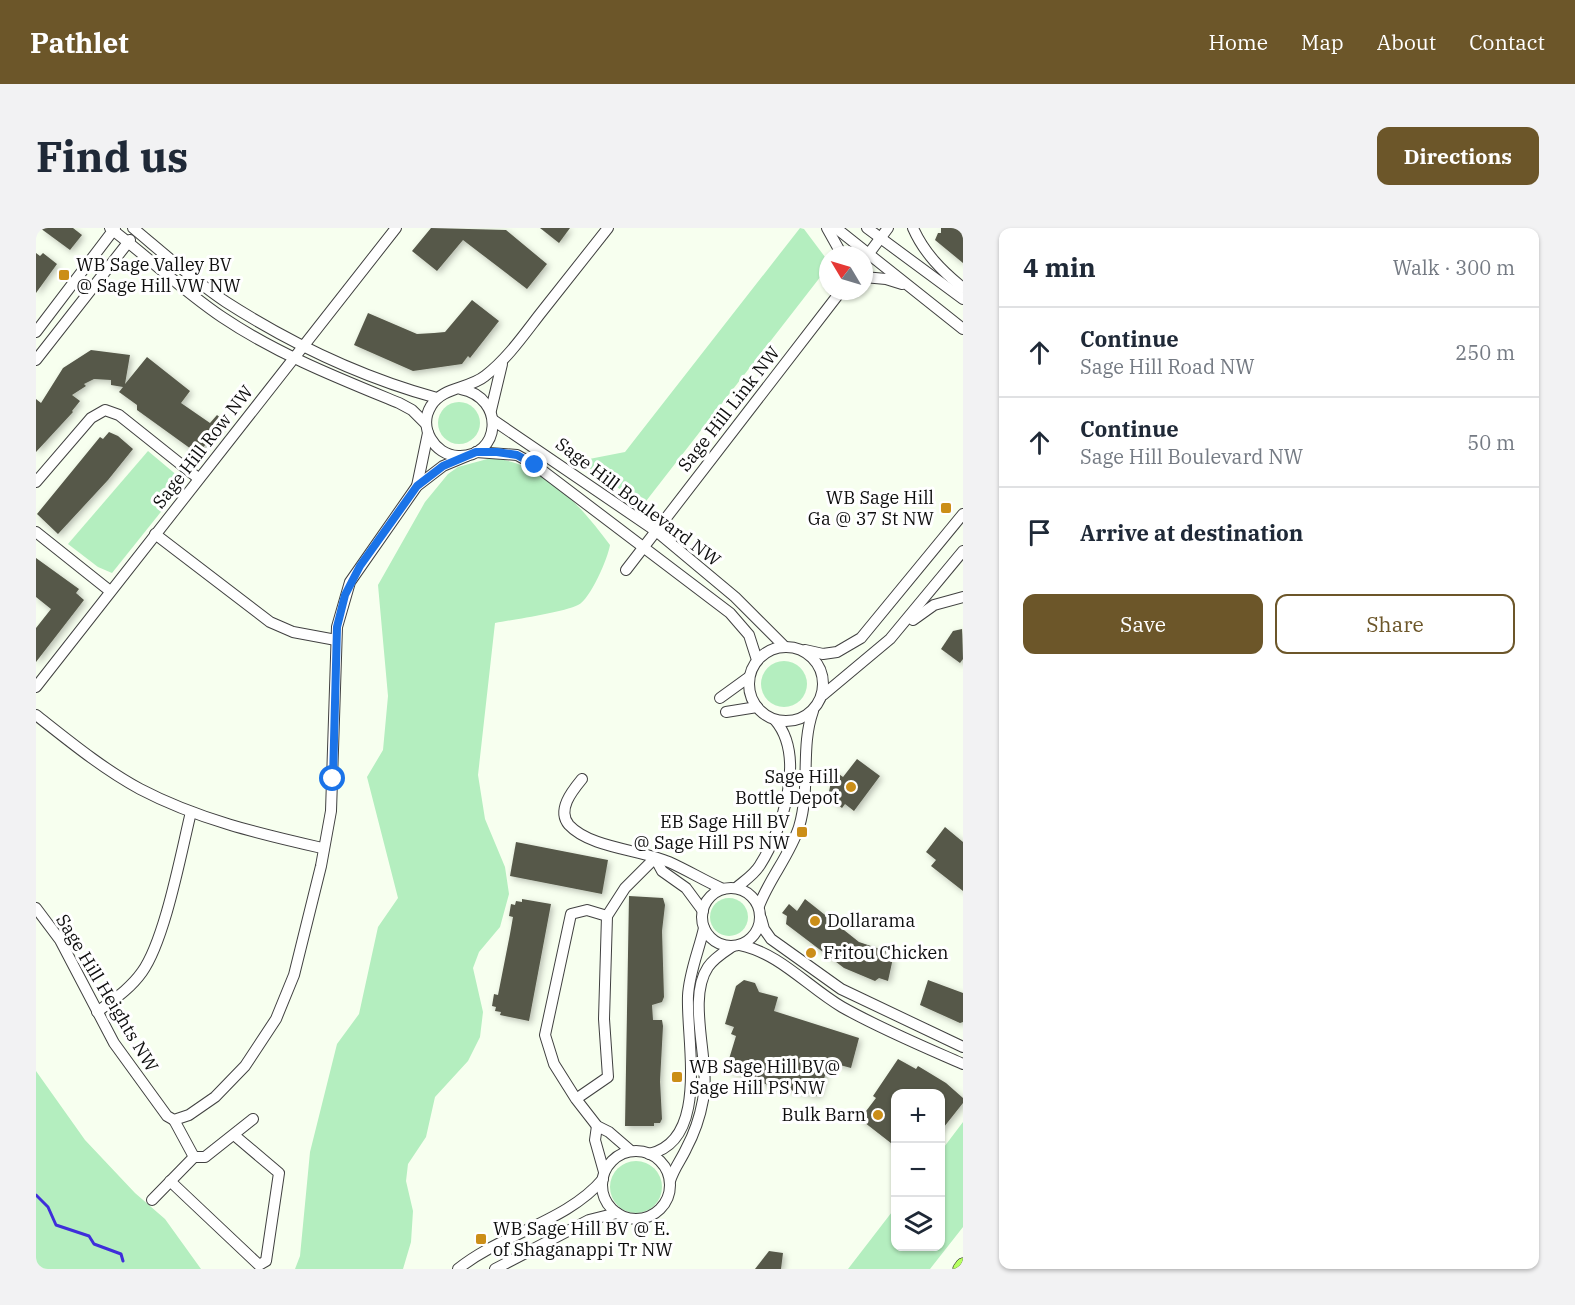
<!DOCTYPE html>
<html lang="en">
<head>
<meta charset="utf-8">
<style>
	body { margin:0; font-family:"IBM Plex Serif",serif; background:#f2f2f3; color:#1f2937 }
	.controls { position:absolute; right:18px; bottom:18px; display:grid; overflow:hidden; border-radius:12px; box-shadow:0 2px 4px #0004 }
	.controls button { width:54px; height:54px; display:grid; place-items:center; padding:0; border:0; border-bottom:2px solid #e0e1e3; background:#fff; color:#1f2937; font:30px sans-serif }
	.compass { position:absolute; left:783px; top:18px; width:54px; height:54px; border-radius:50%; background:#fff; box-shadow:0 2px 4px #0004; rotate:308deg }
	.stop { position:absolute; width:18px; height:18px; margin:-14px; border:4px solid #1a73e8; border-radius:50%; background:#fff }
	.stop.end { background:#1a73e8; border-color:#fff; box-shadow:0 2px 6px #0008 }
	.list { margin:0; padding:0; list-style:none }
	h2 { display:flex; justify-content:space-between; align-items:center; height:78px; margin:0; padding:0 24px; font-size:26px }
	h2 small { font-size:20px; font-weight:400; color:#747a83 }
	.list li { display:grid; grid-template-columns:39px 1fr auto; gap:18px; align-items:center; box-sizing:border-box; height:90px; padding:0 24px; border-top:2px solid #e0e1e3 }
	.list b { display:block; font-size:22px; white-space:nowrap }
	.list p { margin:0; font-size:20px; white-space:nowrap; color:#747a83 }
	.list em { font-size:20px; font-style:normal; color:#747a83 }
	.actions { display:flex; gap:12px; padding:18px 24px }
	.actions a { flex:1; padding:14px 0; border:2px solid #6c5629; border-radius:12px; text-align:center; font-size:21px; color:#6c5629 }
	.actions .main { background:#6c5629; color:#fff }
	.icon { flex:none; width:33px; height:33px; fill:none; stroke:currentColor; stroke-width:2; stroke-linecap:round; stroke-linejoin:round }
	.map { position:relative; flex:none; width:927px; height:1041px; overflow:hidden; border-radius:12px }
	header { display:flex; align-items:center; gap:36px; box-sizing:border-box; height:84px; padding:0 30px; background:#6c5629; color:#fff }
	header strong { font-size:28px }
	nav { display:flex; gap:33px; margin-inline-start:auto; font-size:21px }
	.intro { display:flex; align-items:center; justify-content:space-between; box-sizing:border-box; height:144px; padding:0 36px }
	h1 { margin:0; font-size:42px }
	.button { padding:15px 27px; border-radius:12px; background:#6c5629; color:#fff; font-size:21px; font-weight:700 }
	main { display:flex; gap:36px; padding:0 36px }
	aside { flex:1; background:#fff; border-radius:12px; box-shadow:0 2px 4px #0004 }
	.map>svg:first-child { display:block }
	.green { fill:#b4eebf }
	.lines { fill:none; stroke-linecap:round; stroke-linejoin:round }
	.stream { stroke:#3f2eda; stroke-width:3 }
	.building { fill:#565849; filter:url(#shadow) }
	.minor-casing { stroke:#414141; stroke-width:12 }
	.major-casing { stroke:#1f1f1f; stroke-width:15 }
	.minor { stroke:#fff; stroke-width:10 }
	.major { stroke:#b5ff5f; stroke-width:14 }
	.route { stroke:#1a73e8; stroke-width:8 }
	.poi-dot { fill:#cb8e18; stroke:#fff; stroke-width:2 }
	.labels { text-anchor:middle; stroke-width:6; stroke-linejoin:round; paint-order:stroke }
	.poi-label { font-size:18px; fill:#0e0e0e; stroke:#fff; text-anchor:start }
	.street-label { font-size:18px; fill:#0e0e0e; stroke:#fff }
</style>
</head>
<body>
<header>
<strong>Pathlet</strong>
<nav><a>Home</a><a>Map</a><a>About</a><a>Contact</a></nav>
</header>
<div class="intro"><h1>Find us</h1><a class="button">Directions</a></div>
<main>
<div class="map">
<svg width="927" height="1041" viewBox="0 0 927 1041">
	<defs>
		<filter id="shadow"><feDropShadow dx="2.5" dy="2.5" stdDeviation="3" flood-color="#0004"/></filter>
	</defs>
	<rect width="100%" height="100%" fill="#f7ffef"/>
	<!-- green -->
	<g class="green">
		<path d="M764,0L768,1L792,33V39L607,277L543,233L589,224Z"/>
		<circle cx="423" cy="195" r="21"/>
		<path d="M112,223L143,249L140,265L76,345L62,339L32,316Z"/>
		<path d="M455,230C509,235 543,276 574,317C572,330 554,372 542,377C525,385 480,391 459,395L442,547L449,591L469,639L473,666L464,699L443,724L437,740L447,784L444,809L432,833L399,869L390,909L372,936L370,953L377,983L375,1014L367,1041H259L264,1028L274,924L301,816L323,786L342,699L362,670L331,549L347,522L352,468L342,357L389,274L412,246L422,239Z"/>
		<circle cx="748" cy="456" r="23"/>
		<circle cx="693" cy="689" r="19"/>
		<path d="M0,843L49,912L99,965L129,991L165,1041H0Z"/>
		<path d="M927,894V999L894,1041H812L859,980L860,1018H904L905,923Z"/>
		<circle cx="600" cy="959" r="26"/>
	</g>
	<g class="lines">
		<!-- stream -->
		<path class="stream" d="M0,967L12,979L20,997L53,1008L58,1016L85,1026L87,1033"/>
	</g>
	<!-- building -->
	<g class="building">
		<path d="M4,0H37L46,7L34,22Z"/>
		<path d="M395,0L470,2L511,36L491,61L427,12L401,43L376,23Z"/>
		<path d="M504,0H534L523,15Z"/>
		<path d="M905,0H927V35L899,12L902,5H905Z"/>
		<path d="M0,25L4,28L7,25L21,36L0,65Z"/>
		<path d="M436,72L463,93L434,130L432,128L426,136L377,143L318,117L332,85L381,106L398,105L409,104Z"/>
		<path d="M55,122L94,127L89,156L111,129L154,163L145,175L174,195L181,187L188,193L162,226L101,182V177L83,164L87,159L75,157V152L58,151L48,156L50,158L36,167L44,173L36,183L37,184L0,224V171L5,175L27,140Z"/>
		<path d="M73,204L82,208L97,221L72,252L22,306L1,286L64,209L67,211Z"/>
		<path d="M0,330L43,361L40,365L48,372L0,434V400L15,381L0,369Z"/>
		<path d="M926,401L927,431L924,435L905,421L917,403Z"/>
		<path d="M821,531L844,548L818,583L809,576L806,580L792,569L796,548L800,544L807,549Z"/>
		<path d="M909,599L927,614V663L895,638L900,632L890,624Z"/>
		<path d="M480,614L572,632L566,666L474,648Z"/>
		<path d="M593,668L627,670L629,677L626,703L628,769L626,774L616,777L617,792H626L627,798L624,853L626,891L624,895H618V898H589Z"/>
		<path d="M486,671L515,676L493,793L464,787L465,784L459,783L460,779L456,778L458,766L462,767L474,706L477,689L473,688L475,676L479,677L480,673L486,674Z"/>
		<path d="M769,671L823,714L850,723L849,727L857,730L852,753L843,750L839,753L808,740L750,696L751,688L746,685L753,676L761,683Z"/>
		<path d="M708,752L719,755L723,764L742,769L738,783L823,810L815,840L793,834L783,868L735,858L690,841L700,808L695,806L698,799L689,796L700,758Z"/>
		<path d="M892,752L927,765V794L924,795L884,777Z"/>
		<path d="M862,831L880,841L882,838L910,855L927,870V875L904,904V866H860V919L824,891L840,870L837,868Z"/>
		<path d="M733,1023L747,1025L745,1041H719Z"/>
	</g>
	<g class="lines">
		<defs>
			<g id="minor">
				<path d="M74,0C112,29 146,62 186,89C241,126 302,150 363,175L376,182L390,196"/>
				<path d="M97,0C127,25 157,52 190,74C254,115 328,150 401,170"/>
				<path d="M791,0L806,27"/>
				<path d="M800,0L927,101"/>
				<path d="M831,0L927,71"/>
				<path d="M877,0C888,25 906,43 927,60"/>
				<path d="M828,32L852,0"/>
				<path d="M828,49L850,51L866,56"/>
				<path d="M0,104L79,0"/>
				<path d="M0,132L94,12"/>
				<path d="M425,161C470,170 465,230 422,228C398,227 382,199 395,178C406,159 433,161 449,148C471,131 487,108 504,86C526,58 549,29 572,0"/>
				<path d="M455,182L466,136"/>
				<path d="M457,192L620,303L699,369L747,417"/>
				<path d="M440,224L481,227L499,237L694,385L713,407L721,432"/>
				<path d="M0,254L55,190L69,182L83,187L162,250"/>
				<path d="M381,258L392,205"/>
				<path d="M0,304L74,363"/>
				<path d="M119,306L234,394L257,404L300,412"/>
				<path d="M590,342L805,63"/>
				<path d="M877,392L898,377L927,369"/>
				<circle cx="750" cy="456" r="37"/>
				<path d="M769,422L787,426L801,424L825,410L927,286"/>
				<path d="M0,459L360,0"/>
				<path d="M787,467L854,411L927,323"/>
				<path d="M684,470L713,449"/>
				<path d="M690,484L721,479"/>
				<path d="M0,487C33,513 67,541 104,561C161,591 224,606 286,620"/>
				<path d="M546,551C537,562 520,582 533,597C554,620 606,622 633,634C651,642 669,653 687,661"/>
				<path d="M619,630L626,643L650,660L667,683"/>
				<circle cx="695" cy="689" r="29"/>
				<path d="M700,660C708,653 718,647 724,637C747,601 770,528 739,492"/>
				<path d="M723,678C733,651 754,627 763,599C775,559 764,520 777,483"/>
				<path d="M0,680L24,712L78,815L131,888L138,892L153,887L179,869L209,838L240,791L258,747L285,638L295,583L301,399L314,354L381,258L407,238L431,228"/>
				<path d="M571,688L589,660L619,630"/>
				<path d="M725,690L728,701L735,711L805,761L927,819"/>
				<path d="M704,717C743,725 772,759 806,779C845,801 886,818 927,836"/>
				<path d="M61,784C77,772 94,761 106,744C129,712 145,625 155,584"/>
				<path d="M540,871L572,849L568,791L571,688L551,682L535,686L509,807L518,836L540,871L561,898L573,904L595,923"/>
				<path d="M138,892L158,929"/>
				<path d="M561,898L559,912L568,944"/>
				<circle cx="600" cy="957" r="34"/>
				<path d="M613,926C674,913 650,812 652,768C653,745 663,722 668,700"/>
				<path d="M134,953L223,1037L230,1033L243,945L198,907"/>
				<path d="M634,953C638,940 645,932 650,921C658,906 664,889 667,872C675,834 650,772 672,739C678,730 688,724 697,718"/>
				<path d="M116,972L158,929H169L217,891"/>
				<path d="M422,1041C465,1006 532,993 567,951"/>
				<path d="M459,1041L553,992L581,985"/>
			</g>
			<path id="major" d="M924,1041L927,1037"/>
		</defs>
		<!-- minor casing -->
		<use href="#minor" class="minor-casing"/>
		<!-- major casing -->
		<use href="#major" class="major-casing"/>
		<!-- minor -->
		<use href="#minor" class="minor"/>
		<!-- major -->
		<use href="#major" class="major"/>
	</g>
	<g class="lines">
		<!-- route -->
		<path class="route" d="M297,551L301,399L309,367L324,338L381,258L407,238L440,224H461L481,227L499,237"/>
	</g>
	<!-- markers -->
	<g class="poi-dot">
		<rect x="22" y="41" width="12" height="12" rx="3"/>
		<rect x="904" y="274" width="12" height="12" rx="3"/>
		<circle cx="815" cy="559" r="6"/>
		<rect x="760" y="598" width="12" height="12" rx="3"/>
		<circle cx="779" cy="693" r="6"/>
		<circle cx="775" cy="725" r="6"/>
		<rect x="635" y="843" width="12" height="12" rx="3"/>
		<circle cx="842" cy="887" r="6"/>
		<rect x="439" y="1005" width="12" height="12" rx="3"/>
	</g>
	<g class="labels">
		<!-- poi labels -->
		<g class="poi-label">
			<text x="40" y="43">WB Sage Valley BV<tspan x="40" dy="21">@ Sage Hill VW NW</tspan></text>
			<text x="898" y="276" text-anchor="end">WB Sage Hill<tspan x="898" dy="21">Ga @ 37 St NW</tspan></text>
			<text x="803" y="555" text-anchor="end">Sage Hill<tspan x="803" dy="21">Bottle Depot</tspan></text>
			<text x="754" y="600" text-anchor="end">EB Sage Hill BV<tspan x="754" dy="21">@ Sage Hill PS NW</tspan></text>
			<text x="791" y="699">Dollarama</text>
			<text x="787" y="731">Fritou Chicken</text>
			<text x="653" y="845">WB Sage Hill BV@<tspan x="653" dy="21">Sage Hill PS NW</tspan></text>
			<text x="830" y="893" text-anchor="end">Bulk Barn</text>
			<text x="457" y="1007">WB Sage Hill BV @ E.<tspan x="457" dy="21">of Shaganappi Tr NW</tspan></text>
		</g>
		<!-- street labels -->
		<g class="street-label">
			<text transform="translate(693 181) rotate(-52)" y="6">Sage Hill Link NW</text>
			<text transform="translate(167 219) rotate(-52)" y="6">Sage Hill Row NW</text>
			<text transform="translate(602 274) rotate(37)" y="6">Sage Hill Boulevard NW</text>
			<text transform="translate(71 765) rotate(59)" y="6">Sage Hill Heights NW</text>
		</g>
	</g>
</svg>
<div class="controls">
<button>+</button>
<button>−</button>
<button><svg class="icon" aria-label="layers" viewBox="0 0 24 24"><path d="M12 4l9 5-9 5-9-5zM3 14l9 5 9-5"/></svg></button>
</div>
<svg class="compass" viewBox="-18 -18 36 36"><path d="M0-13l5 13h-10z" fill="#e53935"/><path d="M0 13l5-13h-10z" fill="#747a83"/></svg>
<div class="stop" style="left:297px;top:551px"></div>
<div class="stop end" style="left:499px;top:237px"></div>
</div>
<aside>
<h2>4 min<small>Walk · 300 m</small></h2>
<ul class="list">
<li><svg class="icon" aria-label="ahead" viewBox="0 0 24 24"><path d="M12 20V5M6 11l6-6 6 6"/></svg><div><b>Continue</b><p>Sage Hill Road NW</p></div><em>250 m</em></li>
<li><svg class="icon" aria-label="ahead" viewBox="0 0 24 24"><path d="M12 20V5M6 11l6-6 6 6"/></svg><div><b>Continue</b><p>Sage Hill Boulevard NW</p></div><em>50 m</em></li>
<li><svg class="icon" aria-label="arrive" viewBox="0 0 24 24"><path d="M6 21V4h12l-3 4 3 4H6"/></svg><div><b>Arrive at destination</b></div></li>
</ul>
<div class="actions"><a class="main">Save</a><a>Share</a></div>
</aside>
</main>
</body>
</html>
